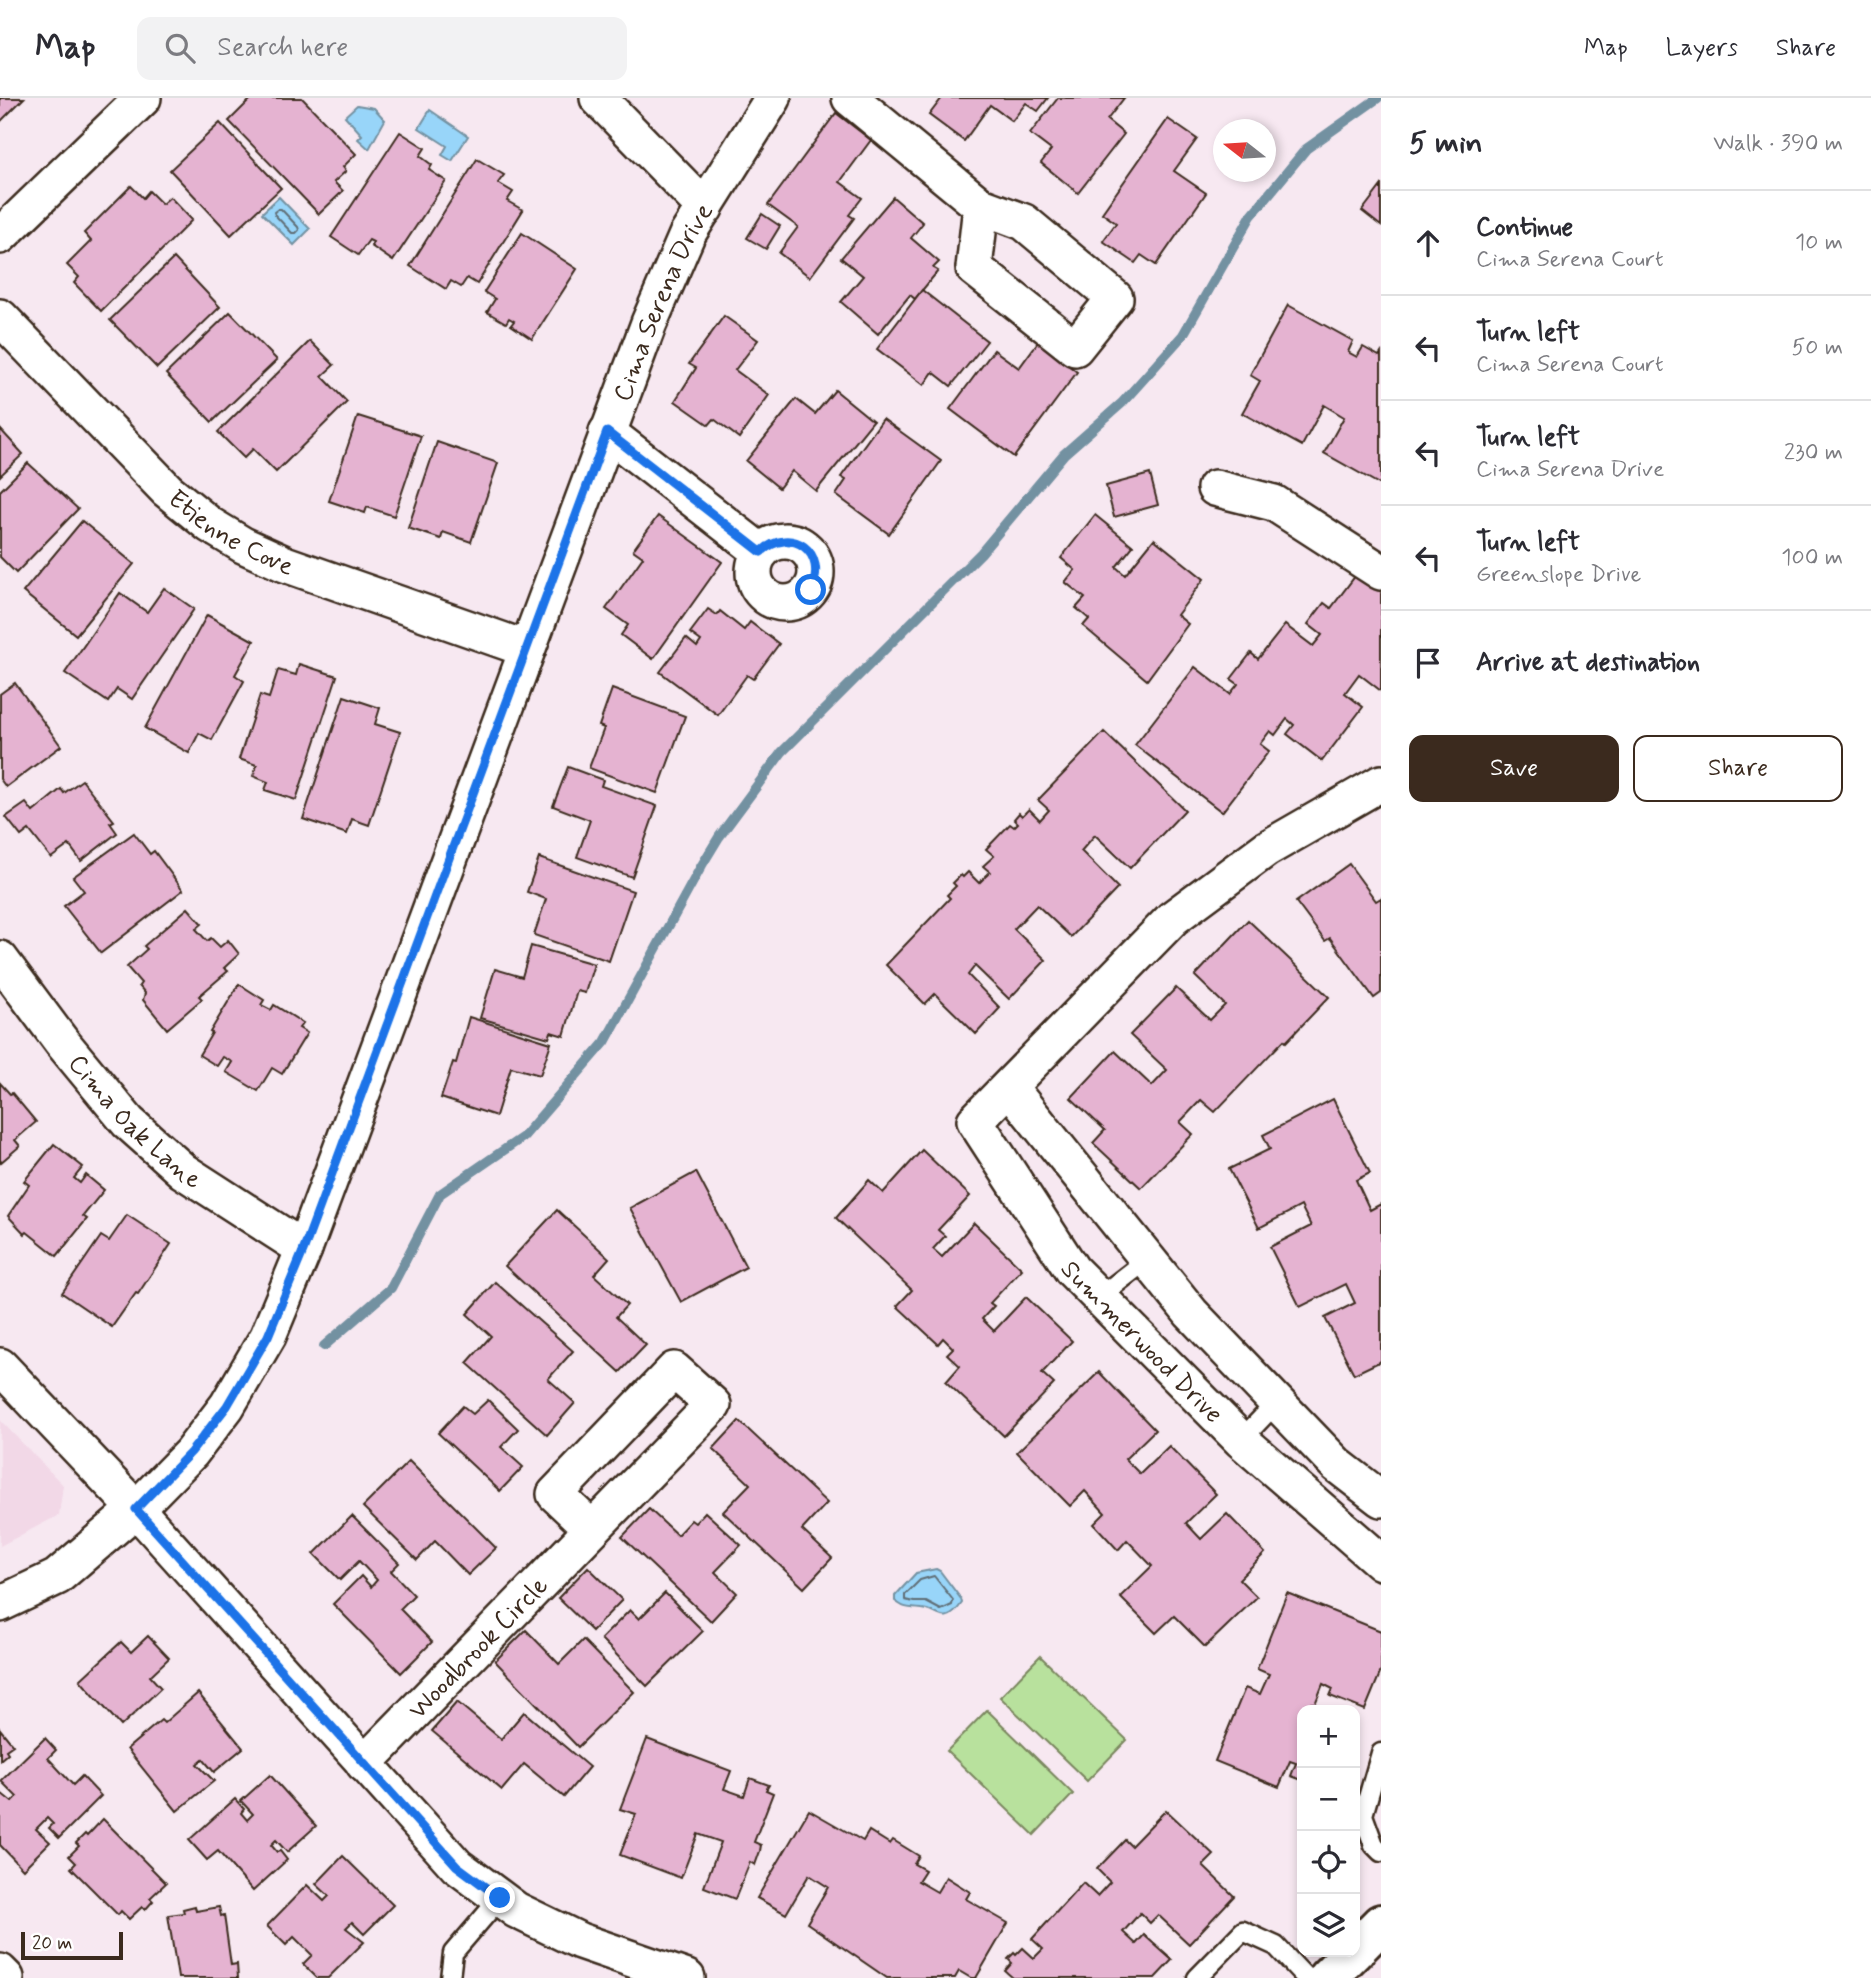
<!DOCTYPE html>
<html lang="en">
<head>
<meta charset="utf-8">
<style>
	body { margin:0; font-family:Mynerve,sans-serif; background:#f2f2f3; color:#2b2b33 }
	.controls { position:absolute; right:21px; bottom:21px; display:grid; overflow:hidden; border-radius:14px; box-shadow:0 4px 10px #0003 }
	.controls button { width:63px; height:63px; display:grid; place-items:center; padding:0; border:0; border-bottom:2px solid #e1e1e2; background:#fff; color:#2b2b33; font:35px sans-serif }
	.compass { position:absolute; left:1213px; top:21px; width:63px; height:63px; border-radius:50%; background:#fff; box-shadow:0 4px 10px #0003; rotate:287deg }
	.scale { position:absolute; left:21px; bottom:18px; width:102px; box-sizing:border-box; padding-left:7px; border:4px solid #3b2a1e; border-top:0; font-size:19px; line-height:24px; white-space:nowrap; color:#3b2a1e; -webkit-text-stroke:5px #fff; paint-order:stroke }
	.stop { position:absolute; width:21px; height:21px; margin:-16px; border:5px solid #1a73e8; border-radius:50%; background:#fff }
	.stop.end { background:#1a73e8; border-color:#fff; box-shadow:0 2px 7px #0008 }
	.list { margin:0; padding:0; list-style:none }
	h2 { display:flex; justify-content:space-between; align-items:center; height:91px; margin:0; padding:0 28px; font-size:30px }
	h2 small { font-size:23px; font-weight:400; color:#7c7c81 }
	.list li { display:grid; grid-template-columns:46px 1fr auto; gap:21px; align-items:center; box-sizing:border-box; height:105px; padding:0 28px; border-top:2px solid #e1e1e2 }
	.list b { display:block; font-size:26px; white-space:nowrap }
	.list p { margin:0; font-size:23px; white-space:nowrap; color:#7c7c81 }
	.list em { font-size:23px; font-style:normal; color:#7c7c81 }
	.actions { display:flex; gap:14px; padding:21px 28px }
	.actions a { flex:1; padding:16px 0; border:2px solid #3b2a1e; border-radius:14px; text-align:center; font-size:24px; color:#3b2a1e }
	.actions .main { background:#3b2a1e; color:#fff }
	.icon { flex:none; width:38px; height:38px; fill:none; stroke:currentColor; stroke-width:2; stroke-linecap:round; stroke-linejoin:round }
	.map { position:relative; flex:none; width:1381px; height:1880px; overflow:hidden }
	header { display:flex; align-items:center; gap:42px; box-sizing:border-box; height:98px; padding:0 35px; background:#fff; border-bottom:2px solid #e1e1e2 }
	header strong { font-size:33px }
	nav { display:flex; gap:38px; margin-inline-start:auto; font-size:24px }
	.search { width:490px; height:63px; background:#f2f2f3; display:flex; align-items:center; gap:18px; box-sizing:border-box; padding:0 24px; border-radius:14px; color:#7c7c81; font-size:26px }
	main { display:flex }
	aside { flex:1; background:#fff }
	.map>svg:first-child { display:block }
	.built { fill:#f2d8e7 }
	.green { fill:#b8e19d; stroke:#7a865e; stroke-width:2 }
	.water { fill:#98d5f9; stroke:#7391a1; stroke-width:2 }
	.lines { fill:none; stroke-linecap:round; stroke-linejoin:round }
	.shore { stroke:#606e76; stroke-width:2 }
	.stream { stroke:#7391a1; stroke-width:10 }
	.building { fill:#e5b3d1; stroke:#3b2a1e; stroke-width:2 }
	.service-casing { stroke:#3b2a1e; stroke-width:23 }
	.minor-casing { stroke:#3b2a1e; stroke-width:40 }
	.tertiary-casing { stroke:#3b2a1e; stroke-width:44 }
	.service { stroke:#fff; stroke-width:18 }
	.minor { stroke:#fff; stroke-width:35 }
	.tertiary { stroke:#fff; stroke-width:38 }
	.route { stroke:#1a73e8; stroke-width:9 }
	.labels { text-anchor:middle; stroke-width:7; stroke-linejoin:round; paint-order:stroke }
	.street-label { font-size:26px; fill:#3b2a1e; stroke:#fff }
</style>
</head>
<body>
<header>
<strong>Map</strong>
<div class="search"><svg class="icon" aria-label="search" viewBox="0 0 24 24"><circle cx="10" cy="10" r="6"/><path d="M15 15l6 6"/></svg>Search here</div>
<nav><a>Map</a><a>Layers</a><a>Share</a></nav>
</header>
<main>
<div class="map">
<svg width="1381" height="1880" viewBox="0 0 1381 1880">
	<rect width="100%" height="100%" fill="#f7e8f1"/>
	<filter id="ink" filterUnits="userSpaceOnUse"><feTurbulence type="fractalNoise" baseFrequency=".0143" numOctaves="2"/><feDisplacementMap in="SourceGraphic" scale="14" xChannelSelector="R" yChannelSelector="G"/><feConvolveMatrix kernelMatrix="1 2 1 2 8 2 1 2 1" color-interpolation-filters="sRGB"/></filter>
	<g filter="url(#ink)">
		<!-- built -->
		<path class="built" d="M0,1322L63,1387L59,1417L0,1448Z"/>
		<!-- green -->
		<g class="green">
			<path d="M1040,1558L1127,1642L1087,1683L1000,1599Z"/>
			<path d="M987,1612L1073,1696L1034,1737L947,1653Z"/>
		</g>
		<!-- water -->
		<g class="water">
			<path d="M357,7L374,10L385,22L369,51L358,41L362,37L345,18Z"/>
			<path d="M430,12L468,38L452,63L442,57L447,48L419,30Z"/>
			<path d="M279,99L310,131L294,147L262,115Z"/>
			<path d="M936,1471L940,1473L961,1501L962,1505C944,1531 939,1512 922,1511C908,1509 907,1512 895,1503V1498L916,1475Z"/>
		</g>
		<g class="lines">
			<!-- shore -->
			<g class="shore">
				<path d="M278,111H281L298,129L299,132L296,135H292L275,117L274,114Z"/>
				<path d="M934,1478L953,1502L952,1507L941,1512L926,1504H914L905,1502V1497L920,1482Z"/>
			</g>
			<!-- stream -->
			<path class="stream" d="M324,1248L391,1190L440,1096L523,1039L605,944L702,767L719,739L782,654L981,455L1064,356L1122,305L1183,237L1251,118L1306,51L1378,0"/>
		</g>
		<!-- building -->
		<g class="building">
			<path d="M0,0H24L0,24Z"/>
			<path d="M252,0H302L356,56L343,69L346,73L334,84L343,93L319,116L229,23Z"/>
			<path d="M942,0H1048L1038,13L1026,5L1012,23L990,7L964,43L929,17Z"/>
			<path d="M1058,0H1124L1107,22L1124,36L1078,95L1041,65L1051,52L1030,36Z"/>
			<path d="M836,15L871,42L840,84L862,100L849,117L854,120L810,179L779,155L798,129L768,107Z"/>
			<path d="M1168,21L1197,41L1174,73L1206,95L1156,167L1141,157L1135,165L1103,143L1116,125L1102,115Z"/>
			<path d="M220,25L281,90L231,137L170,72Z"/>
			<path d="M400,34L425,50L420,58L432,67L429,72L446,83L393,163L371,148L373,144L369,142L358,157L331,139Z"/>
			<path d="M477,61L504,77L498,85L513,94L507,103L523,112L477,186L467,180L461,189L451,183L446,191L410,168Z"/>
			<path d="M131,88L143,100L149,93L162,106L170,99L192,122L101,213L74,185L79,179L67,167L91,143L84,135Z"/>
			<path d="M1381,88V128L1362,113Z"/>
			<path d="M893,99L923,125L911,140L939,164L933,170L938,173L915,201L910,197L878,236L841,204L863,178L841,160Z"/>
			<path d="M762,116L780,128L766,151L747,140Z"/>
			<path d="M522,135L577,171L532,241L511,227L514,223L509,220L506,225L487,214L495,201L484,194Z"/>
			<path d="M174,160L220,209L157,270L110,222Z"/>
			<path d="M922,192L987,243L951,288L933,274L924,287L877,251Z"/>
			<path d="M1288,207L1353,243L1348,254L1357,259L1363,249L1379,258L1381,255V383L1379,386L1324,355L1344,319L1324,307L1302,348L1242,315L1260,283L1250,277Z"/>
			<path d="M230,214L277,262L212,324L166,276Z"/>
			<path d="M724,218L758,242L735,272L769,297L739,340L714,321L709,327L675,303L696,270L689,266Z"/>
			<path d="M310,243L334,267L322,278L347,304L276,374L253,351L244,360L218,334Z"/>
			<path d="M1038,244L1077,274L1014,359L950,311L994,252L1019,270Z"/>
			<path d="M835,292L873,323L816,393L792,373L779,390L746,363L796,301L815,316Z"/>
			<path d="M358,318L421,338L394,418L367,409L365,415L329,403Z"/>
			<path d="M883,321L941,363L889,436L836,397L846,382L841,379Z"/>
			<path d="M0,331L23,356L0,378Z"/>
			<path d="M437,344L498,365L471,444L443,434L441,441L408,430Z"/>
			<path d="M28,365L78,411L16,475L0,459V393Z"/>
			<path d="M1150,376L1158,407L1114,419L1106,388Z"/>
			<path d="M1095,417L1133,448L1116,469L1125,477L1154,441L1204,481L1177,517L1188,526L1147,582L1083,528L1089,521L1076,510L1085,500L1065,484L1075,472L1061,460Z"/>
			<path d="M658,418L722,464L653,561L621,537L628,527L606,511L643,459L633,452Z"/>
			<path d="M82,423L134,466L76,537L23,494Z"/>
			<path d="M1359,473L1381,490V593L1359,576L1345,595L1363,609L1322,663L1287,636L1294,627L1287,621L1275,637L1270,633L1260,646L1269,653L1222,714L1135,647L1195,569L1230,596L1238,586L1231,581L1251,555L1258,561L1285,527L1313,548L1322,537L1308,526L1324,505L1331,510Z"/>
			<path d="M164,490L194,511L132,601L117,591L108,604L65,575L120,495L147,514Z"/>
			<path d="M708,511L717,517L720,513L744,532L750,524L779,546L753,581L747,577L718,617L660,574L686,540L697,549L701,543L690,535Z"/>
			<path d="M207,517L254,543L235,577L244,583L212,642L199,635L189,655L145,630Z"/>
			<path d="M299,566L337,578L296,702L265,692L268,684L253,678L257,667L239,661L260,597L269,600L278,572L296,577Z"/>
			<path d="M15,585L61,648L6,689L0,681V596Z"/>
			<path d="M612,591L685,618L657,695L589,670L604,630L599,628Z"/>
			<path d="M344,598L380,610L375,626L400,634L369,727L352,721L347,736L303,721Z"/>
			<path d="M1104,634L1185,712L1130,770L1095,737L1081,753L1118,790L1071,839L1037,807L1014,831L1046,862L1009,901L975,868L968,877L1000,910L976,936L935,896L925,906L886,867L950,800L947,797L956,788L953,785L961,777L963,779L968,774L979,785L990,774L983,768L994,758L986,751L1010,726L1014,729L1018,725L1014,721L1019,715L1022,718L1029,711L1040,722L1049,712L1038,702Z"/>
			<path d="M568,669L603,682L601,688L657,708L632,779L577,759L590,722L553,708Z"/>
			<path d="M82,682L114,723L110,725L117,735L81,763L69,747L51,760L29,732L21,738L6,719L26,705L33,714L61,691L64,695Z"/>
			<path d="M134,735L150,756L154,753L183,792L101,855L64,808L84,793L73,779Z"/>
			<path d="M539,760L633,793L609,863L534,837L546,801L527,794Z"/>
			<path d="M1349,766L1376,803L1381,800V895L1374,900L1330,840L1325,843L1296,804Z"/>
			<path d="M188,810L202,826L196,831L207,843L211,840L220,849L228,842L239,856L224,870L228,873L199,898L202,901L167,931L143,902L145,895L139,888L141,885L127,869L147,851L144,848Z"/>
			<path d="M1248,822L1329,899L1286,944L1284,942L1215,1014L1201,1002L1180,1024L1193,1036L1141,1090L1093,1045L1105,1032L1071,1000L1115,953L1152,988L1167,972L1130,937L1176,890L1210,922L1225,907L1195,878Z"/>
			<path d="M531,848L594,866L585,895L577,893L564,938L551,934L549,940L480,920L495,871L522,879Z"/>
			<path d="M239,886L264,902L261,907L271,912L274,907L303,925L299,930L307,935L282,976L272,970L258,993L226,974L232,964L223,959L217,968L199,957L212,935L210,934Z"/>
			<path d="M469,919L551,945L540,977L511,969L496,1018L441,1000L453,964L456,965Z"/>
			<path d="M0,985L10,996L12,995L36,1024L15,1042L20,1048L0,1065Z"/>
			<path d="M1333,1001L1370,1075L1356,1082L1370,1112L1381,1106V1263L1354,1276L1325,1220L1355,1205L1346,1186L1300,1209L1270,1149L1311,1128L1301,1108L1259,1130L1229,1071L1270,1051L1263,1037Z"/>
			<path d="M54,1046L83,1069L74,1080L80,1085L86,1077L104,1092L83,1118L87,1121L57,1158L27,1134L25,1136L8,1118L29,1087L24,1083Z"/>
			<path d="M922,1052L970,1098L938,1132L945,1138L933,1151L942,1159L974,1125L1022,1171L990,1205L994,1208L982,1221L994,1233L1026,1199L1072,1243L1042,1275L1054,1286L1004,1338L946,1284L960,1268L947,1256L953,1250L943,1240L938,1246L897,1208L912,1192L836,1120L869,1082L883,1095Z"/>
			<path d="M696,1074L746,1169L681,1204L630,1110Z"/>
			<path d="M557,1112L609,1160L594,1177L627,1207L616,1219L646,1247L620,1274L505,1168Z"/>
			<path d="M127,1117L171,1146L138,1196L136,1195L112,1229L62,1195L101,1138L109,1143Z"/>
			<path d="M495,1184L573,1253L548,1281L575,1305L547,1337L467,1265L491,1238L467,1216Z"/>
			<path d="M1099,1274L1155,1332L1125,1361L1140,1376L1169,1348L1216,1396L1186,1425L1201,1441L1227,1416L1265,1455L1239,1481L1257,1499L1205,1549L1174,1518L1156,1535L1120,1499L1152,1468L1127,1442L1118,1452L1094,1426L1105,1415L1085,1393L1070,1408L1017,1354Z"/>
			<path d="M488,1302L518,1331L501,1349L523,1369L500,1393L438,1335L463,1308L473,1316Z"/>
			<path d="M739,1323L827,1405L802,1432L832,1460L804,1490L723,1414L750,1386L713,1351Z"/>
			<path d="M409,1363L496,1450L468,1477L435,1443L417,1462L363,1409Z"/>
			<path d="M649,1411L677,1437L691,1422L695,1425L705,1414L741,1447L715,1474L737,1495L711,1523L622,1439Z"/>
			<path d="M352,1418L399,1465L391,1473L414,1497L400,1511L432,1544L401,1575L333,1506L361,1478L371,1489L377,1482L359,1463L340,1482L314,1456Z"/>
			<path d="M588,1469L622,1502L592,1533L558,1500Z"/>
			<path d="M665,1495L703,1533L647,1588L601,1541L630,1512L639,1521Z"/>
			<path d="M1287,1495L1381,1533V1573L1365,1612L1330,1598L1333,1591L1323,1586L1315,1606L1312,1605L1309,1612H1302V1682L1291,1678L1296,1665L1290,1663L1279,1689L1215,1663L1245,1590L1260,1596L1269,1576L1257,1571Z"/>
			<path d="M526,1532L559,1566L583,1542L634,1594L578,1649L495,1563Z"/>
			<path d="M148,1538L169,1560L150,1578L161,1590L121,1628L80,1582L121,1544L131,1554Z"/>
			<path d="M198,1595L243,1650L214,1674L203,1661L197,1666L214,1683L177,1713L127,1651L161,1622L164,1625Z"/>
			<path d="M457,1604L501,1641L524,1614L589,1669L564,1699L524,1666L502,1692L432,1633Z"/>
			<path d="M0,1631L13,1647L6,1652L8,1655L0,1662Z"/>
			<path d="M45,1640L56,1652L48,1660L73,1687L82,1678L101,1698L59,1740L49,1730L53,1726L47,1720L36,1731L50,1744L23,1771L0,1747V1696L1,1695L12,1704L17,1699L1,1683Z"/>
			<path d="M647,1641L731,1673L724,1691L744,1698L750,1680L769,1687L766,1692L773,1695L754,1744L761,1747L760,1753L755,1767L750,1764L735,1801L704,1789L721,1744L698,1736L681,1780L620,1757L636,1716L620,1711Z"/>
			<path d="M270,1677L316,1728L287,1754L276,1742L271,1747L277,1754L280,1753L287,1762L253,1793L218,1753L207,1762L189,1742L235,1701L244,1711L241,1715L247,1722L253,1716L241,1703Z"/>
			<path d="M809,1712L863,1743L869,1733L890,1746L893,1742L919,1758L914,1766L925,1772L918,1783L937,1794L946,1779L970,1794L966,1801L1008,1825L976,1880H971L959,1873L955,1880H887L807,1825L828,1789L809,1777L786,1816L757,1800Z"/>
			<path d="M1166,1712L1214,1757L1203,1768L1234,1798L1189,1846L1158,1817L1150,1825L1140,1815L1123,1834L1136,1846L1144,1837L1172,1862L1155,1880H1013L1005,1873L1012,1865L1008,1861L1014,1855L1016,1857L1023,1850L1034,1860L1043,1851L1032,1841L1083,1785L1097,1798L1110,1784L1097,1771L1125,1742L1131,1748Z"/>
			<path d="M103,1721L166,1785L150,1800L153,1803L145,1812L142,1809L129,1821L121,1813L118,1817L71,1770L76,1765L69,1758L79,1748L76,1745L85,1736L87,1738Z"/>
			<path d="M343,1758L393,1807L364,1836L352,1824L346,1830L364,1844L328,1880H317L303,1866L312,1857L294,1839L286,1847L267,1828L307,1787L324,1803L329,1798L316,1786Z"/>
			<path d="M195,1808L196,1813L219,1809L221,1818L224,1817L231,1867L237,1866L238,1880H178L168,1817L184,1815L183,1811Z"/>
		</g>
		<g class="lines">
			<defs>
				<g id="service">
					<path d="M1099,1199L1148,1161"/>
					<path d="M1241,1342L1277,1304"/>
					<path d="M1381,1655L1363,1717L1374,1747L1381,1754"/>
					<path d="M450,1880L453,1855L500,1800"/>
					<path d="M1197,1880L1243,1833L1276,1848L1306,1880"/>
				</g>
				<g id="minor">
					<path d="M598,0L705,110"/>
					<path d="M850,0L981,108L1024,124L1115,200L1075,250L974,170L981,108"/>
					<path d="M0,138L143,0"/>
					<path id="s1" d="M0,219L167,392L210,427L243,447L285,466L527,551"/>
					<path d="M607,334L761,454"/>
					<path d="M1215,390L1274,405L1381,474"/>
					<circle cx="785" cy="474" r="31"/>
					<path id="s2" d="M1381,685L1266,751L1173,820L975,1023L1072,1172L1241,1342L1381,1464"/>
					<path id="s3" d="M0,861L61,943L128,1024L183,1073L304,1151"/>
					<path d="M1009,989L1191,1215L1337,1367L1381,1401"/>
					<path d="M0,1268L136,1411L457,1768L516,1812L580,1843L687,1880"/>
					<path id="s4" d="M0,1506L57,1479L136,1411L191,1355L227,1308L268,1238L304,1151L649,225L687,137L773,0"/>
					<path id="s5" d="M364,1666L713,1307L674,1272L555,1396L592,1431"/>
					<path d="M0,1874L6,1880"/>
				</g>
				<g id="tertiary">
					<path d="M1355,1852L1381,1826"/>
					<path d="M1327,1880L1353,1854"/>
				</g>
			</defs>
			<!-- service casing -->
			<use href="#service" class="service-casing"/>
			<!-- minor casing -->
			<use href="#minor" class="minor-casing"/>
			<!-- tertiary casing -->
			<use href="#tertiary" class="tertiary-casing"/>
			<!-- service -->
			<use href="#service" class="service"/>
			<!-- minor -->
			<use href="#minor" class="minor"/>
			<!-- tertiary -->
			<use href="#tertiary" class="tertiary"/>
		</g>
	</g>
	<g class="lines" filter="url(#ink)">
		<!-- route -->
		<path class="route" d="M500,1800L457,1768L136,1411L191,1354L227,1308L268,1238L304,1151L607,334L761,454C791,426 829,455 811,492"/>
	</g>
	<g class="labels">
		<!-- street labels -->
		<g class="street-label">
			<text dy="9" stroke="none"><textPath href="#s4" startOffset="1493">Cima Serena Drive</textPath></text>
			<text dy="9" stroke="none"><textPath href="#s1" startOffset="318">Etienne Cove</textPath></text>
			<text dy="9" stroke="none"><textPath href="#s3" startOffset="212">Cima Oak Lane</textPath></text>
			<text dy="9" stroke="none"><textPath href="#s2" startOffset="810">Summerwood Drive</textPath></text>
			<text dy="9" stroke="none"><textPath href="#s5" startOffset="163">Woodbrook Circle</textPath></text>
		</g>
	</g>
</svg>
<div class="controls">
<button>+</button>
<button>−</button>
<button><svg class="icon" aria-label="locate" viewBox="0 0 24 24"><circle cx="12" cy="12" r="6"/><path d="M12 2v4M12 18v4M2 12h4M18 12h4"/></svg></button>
<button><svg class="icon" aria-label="layers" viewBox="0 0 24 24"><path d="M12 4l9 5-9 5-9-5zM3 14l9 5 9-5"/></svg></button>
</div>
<svg class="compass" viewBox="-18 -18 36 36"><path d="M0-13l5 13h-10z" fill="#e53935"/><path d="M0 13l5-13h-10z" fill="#7c7c81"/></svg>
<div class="scale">20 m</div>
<div class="stop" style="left:811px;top:492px"></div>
<div class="stop end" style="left:500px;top:1800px"></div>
</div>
<aside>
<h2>5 min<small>Walk · 390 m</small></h2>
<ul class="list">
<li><svg class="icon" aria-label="ahead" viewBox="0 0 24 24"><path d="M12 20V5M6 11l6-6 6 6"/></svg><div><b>Continue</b><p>Cima Serena Court</p></div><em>10 m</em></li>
<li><svg class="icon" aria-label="left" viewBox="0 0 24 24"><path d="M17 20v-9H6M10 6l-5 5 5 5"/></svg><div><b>Turn left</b><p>Cima Serena Court</p></div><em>50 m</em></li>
<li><svg class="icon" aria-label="left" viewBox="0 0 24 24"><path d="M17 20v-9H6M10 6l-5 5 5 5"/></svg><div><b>Turn left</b><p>Cima Serena Drive</p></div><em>230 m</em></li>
<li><svg class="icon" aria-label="left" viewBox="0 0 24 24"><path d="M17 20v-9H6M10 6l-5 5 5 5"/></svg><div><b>Turn left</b><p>Greenslope Drive</p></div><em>100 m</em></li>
<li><svg class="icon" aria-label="arrive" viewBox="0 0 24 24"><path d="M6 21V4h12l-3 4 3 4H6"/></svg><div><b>Arrive at destination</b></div></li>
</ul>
<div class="actions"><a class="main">Save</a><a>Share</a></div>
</aside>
</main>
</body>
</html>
